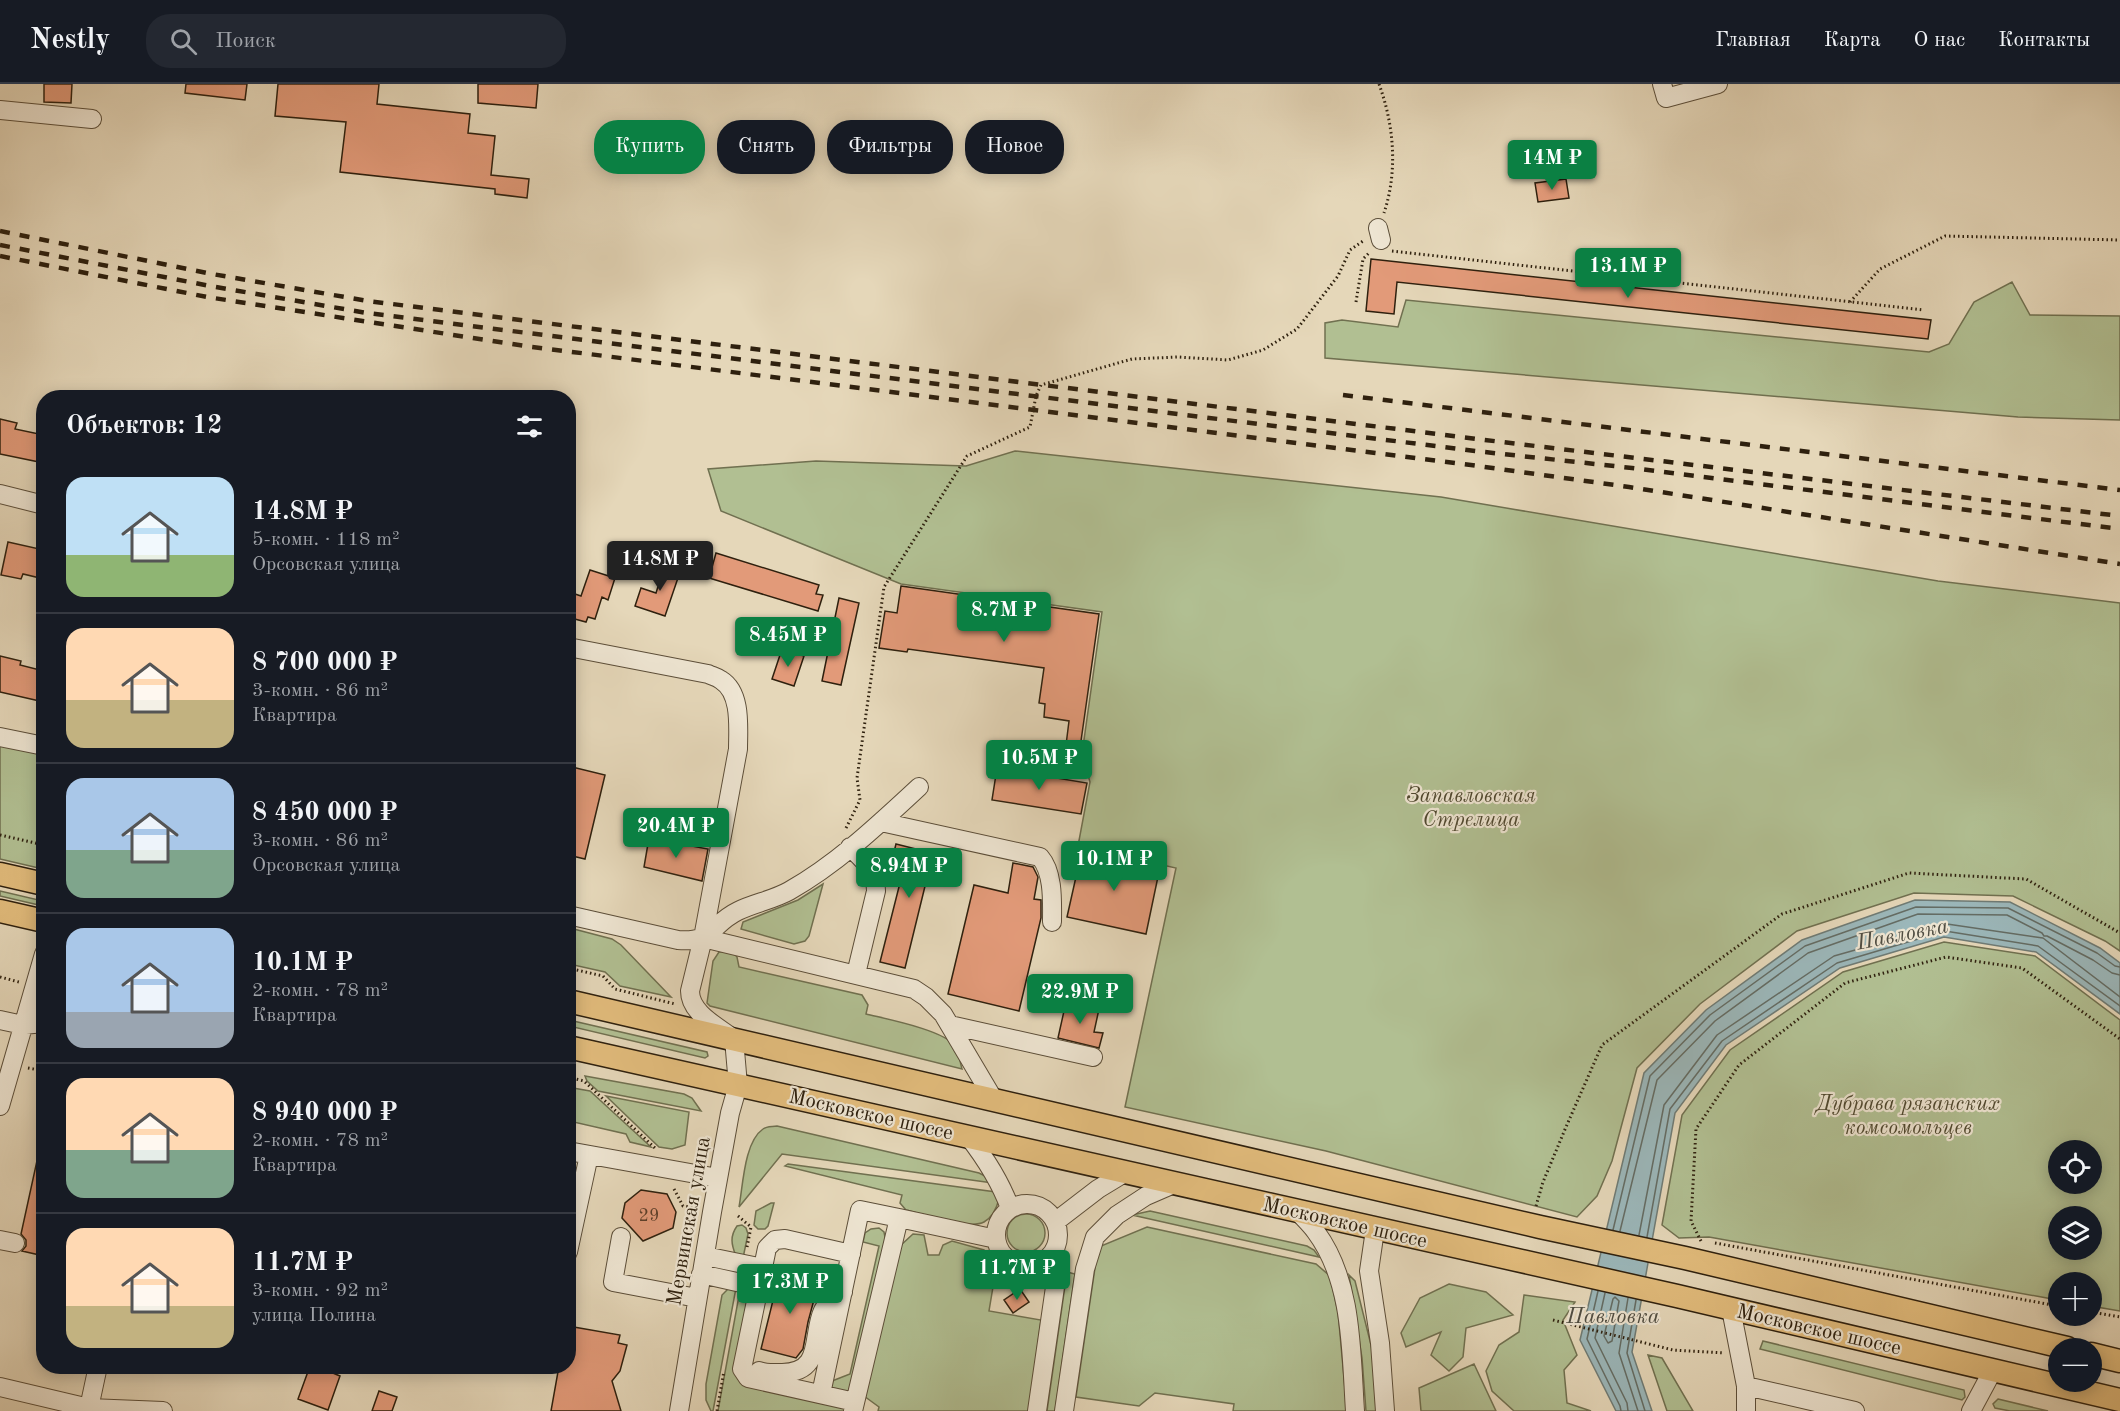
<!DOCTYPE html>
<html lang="ru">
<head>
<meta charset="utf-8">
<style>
  body { margin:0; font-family:"Old Standard TT",serif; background:#242831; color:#f1f3f6; height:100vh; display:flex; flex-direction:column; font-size:22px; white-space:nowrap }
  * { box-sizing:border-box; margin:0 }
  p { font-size:20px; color:#9ea1a6 }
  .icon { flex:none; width:33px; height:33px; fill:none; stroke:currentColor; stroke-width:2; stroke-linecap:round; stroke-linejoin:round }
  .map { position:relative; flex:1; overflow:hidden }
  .details { position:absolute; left:36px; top:306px; width:540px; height:984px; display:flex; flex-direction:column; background:#171b24; border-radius:24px; box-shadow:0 3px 15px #0003 }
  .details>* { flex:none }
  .banner { position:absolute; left:594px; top:36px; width:570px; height:54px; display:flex; gap:12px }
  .fabs { position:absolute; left:2048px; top:1056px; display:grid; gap:12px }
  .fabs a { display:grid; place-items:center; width:54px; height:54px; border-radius:50%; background:#171b24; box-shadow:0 3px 15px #0003; font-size:30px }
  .price { position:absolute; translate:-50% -51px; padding:0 14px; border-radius:6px; background:#0b8043; color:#fff; font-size:20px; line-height:39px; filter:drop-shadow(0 2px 3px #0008) }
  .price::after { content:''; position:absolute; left:50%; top:36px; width:18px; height:14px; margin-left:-9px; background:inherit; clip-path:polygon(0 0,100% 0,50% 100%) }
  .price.active { background:#222; color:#fff }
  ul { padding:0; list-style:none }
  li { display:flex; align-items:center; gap:18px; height:150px; padding:0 30px }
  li+li { border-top:2px solid #363941 }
  li span { display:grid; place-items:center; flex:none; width:168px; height:120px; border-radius:18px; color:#555 }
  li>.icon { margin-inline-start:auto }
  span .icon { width:72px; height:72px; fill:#fffc; stroke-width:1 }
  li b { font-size:26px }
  h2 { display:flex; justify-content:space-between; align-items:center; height:72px; padding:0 30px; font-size:26px }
  .chip { padding:0 21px; border-radius:24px; background:#171b24; box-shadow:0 3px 15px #0003; font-size:21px; line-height:54px }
  .chip.active { background:#0b8043; color:#fff }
  header { display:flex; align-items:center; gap:36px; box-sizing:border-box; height:84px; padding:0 30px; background:#171b24; border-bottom:2px solid #363941 }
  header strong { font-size:28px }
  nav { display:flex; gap:33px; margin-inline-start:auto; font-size:21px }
  .search { width:420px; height:54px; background:#242831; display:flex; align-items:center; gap:15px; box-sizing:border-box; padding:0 21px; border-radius:24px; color:#9ea1a6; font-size:22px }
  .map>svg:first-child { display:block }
</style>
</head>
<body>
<header>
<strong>Nestly</strong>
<div class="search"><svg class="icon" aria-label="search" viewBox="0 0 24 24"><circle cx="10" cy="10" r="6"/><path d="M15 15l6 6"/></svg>Поиск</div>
<nav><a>Главная</a><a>Карта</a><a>О нас</a><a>Контакты</a></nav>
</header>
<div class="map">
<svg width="2120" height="1327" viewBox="0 0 2120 1327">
  <rect width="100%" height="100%" fill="#e5d7b9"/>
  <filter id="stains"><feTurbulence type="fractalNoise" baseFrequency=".00333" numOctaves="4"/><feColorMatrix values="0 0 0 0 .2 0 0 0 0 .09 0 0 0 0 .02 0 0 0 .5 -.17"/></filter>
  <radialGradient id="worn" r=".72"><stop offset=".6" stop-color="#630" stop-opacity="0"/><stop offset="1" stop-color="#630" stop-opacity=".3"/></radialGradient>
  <path fill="#b1bf92" stroke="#707050" stroke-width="1.5" fill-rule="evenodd" d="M2012,198L2030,231L2120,232V336L2018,333L1325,274V239L1342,236L1398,243L1406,216L1929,268L1949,260L1974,218Z
    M1015,367L1441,413L1938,497L2120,519V867L2105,857L2013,812L1914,809L1797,847L1700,920L1637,984L1612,1077L1597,1112L1577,1133L1326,1067L1125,1023L1176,784L1078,762L1090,698L1082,670L1102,528L901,500L721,427L708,385L816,377L966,382Z
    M0,653L43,662V785L0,775Z
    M823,800L809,852L805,857L794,860L741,845L743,838L798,816Z
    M0,807L43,817V822L0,812Z
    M570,844L612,855L621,861L671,913L620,902L605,888L569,880Z
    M1944,858L2035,872L2120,936V1227L2091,1222V1198H2058V1216L1709,1153L1679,1154L1662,1141L1682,1031L1730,966L1843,888ZM2058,1066H2091V1100H2058ZM2058,1132H2091V1166H2058Z
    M727,867L733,868L737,873L739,883L862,911L868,921L866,930C886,935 944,946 955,962C959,969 960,978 962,985L710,922L707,919L713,877L719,868Z
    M569,936L707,968L708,972L705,974L569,942Z
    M585,992L684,1010L692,1014L701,1027L598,1007L587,997Z
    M573,1004L590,1007L651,1063L630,1058L626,1050L569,1037V1008L572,1009Z
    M606,1012L689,1028L685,1061L672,1065L659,1063Z
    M777,1042L979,1089L989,1094L993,1099L782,1070L739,1123C743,1102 744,1058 763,1045C767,1042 772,1043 777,1042Z
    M788,1080L996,1108L999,1115C997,1123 993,1133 984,1138C969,1146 924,1130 906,1126L900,1119L902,1111L785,1082Z
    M771,1119H774L768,1142L765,1145H758L754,1141L756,1127Z
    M1150,1127L1307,1162L1314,1166L1319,1173L1132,1131Z
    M1007 1149a19 19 0 1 1 38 0a19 19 0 1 1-38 0Z
    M742,1141L746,1144L748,1150L743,1174L736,1172C731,1160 730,1152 737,1142Z
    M1147,1143L1316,1180L1330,1192L1338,1228L1347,1327H1233L1234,1320L1155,1309L1139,1322L1076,1313L1096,1177L1101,1162Z
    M879,1144L884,1148L886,1158L849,1309L832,1308L827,1299L850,1290L879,1162L863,1158L865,1149L871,1145Z
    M913,1150L924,1151L928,1171H939L943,1161L952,1157L984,1166L997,1179L989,1227L1041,1236L1029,1327H878L879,1323L864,1312L899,1163Z
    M1067,1188L1075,1190L1055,1327H1047Z
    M1349,1191L1355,1197L1372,1265L1377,1327H1366L1362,1274Z
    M1449,1200L1486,1208L1513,1231L1466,1244L1463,1273L1449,1287L1431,1271L1441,1248L1406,1263L1401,1249L1420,1214Z
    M729,1204H736L713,1327H711L706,1316V1300L722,1211Z
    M740,1206H744L752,1213L736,1288L844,1324L845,1327H718Z
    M1524,1211L1575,1218L1563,1236L1577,1271L1564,1286L1567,1319L1591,1327H1514L1492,1307L1486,1287L1499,1261L1519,1248Z
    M1763,1257L1964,1306L1965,1313L1962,1316L1760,1265Z
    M1648,1271L1662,1274L1693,1327H1667Z
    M1474,1280L1496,1327H1421L1419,1304Z
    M1998,1315L2048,1327H2010L1995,1324L1993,1320Z"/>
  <path fill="#9bb7ba" stroke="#6f7b75" stroke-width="1.5" d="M1915,816L2010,818L2100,864L2120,879V930L2036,868L1944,853L1840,884L1726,961L1675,1029L1632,1268L1652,1327H1616L1580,1256L1644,989L1706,926L1802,856Z"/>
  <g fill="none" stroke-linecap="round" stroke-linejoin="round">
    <path stroke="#646c64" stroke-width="1.5" d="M1613,1146L1650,992L1710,931L1805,862L1916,823L2008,824L2097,869L2115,882L2120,883
      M1620,1147L1657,996L1715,937L1808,869L1918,830L2007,831L2042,849L2044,852H2047L2093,876L2112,889L2120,891
      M1639,1151L1664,1021L1717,951L1834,872L1947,840L2043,854L2120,913
      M1647,1153L1670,1025L1722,957L1837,879L1945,847L2038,862L2120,922
      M1598,1207L1587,1255L1620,1322L1621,1327
      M1605,1209L1595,1254L1627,1319L1628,1327
      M1615,1213L1619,1217L1612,1257L1608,1259L1604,1252L1613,1215Z
      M1628,1214L1619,1269L1638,1327
      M1636,1216L1627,1269L1645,1327"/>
  </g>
  <path fill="#e29a79" stroke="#2e200e" stroke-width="1.5" d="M44,0H72L71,19L44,18Z
    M186,0H247L245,16L185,9Z
    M278,0H379L377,20L470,30L468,49L495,52L491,91L529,95L527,114L495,110V105L340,88L346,38L275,32Z
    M478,0H538L536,24L478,19Z
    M1566,95L1569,114L1538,118L1535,99Z
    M1371,175L1931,236L1928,255L1397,198L1394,230L1366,227Z
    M0,335L17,339L15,345L39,350L38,352L44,353V379L0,370Z
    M8,458L44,466V495L23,490L21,495L1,491Z
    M716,469L819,501L816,510L823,511L818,527L709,494Z
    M665,480L681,485L665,532L635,522L641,504L656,509Z
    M590,486L615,494L608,516L602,513L595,535L588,533L586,538L571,534L573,529L568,527V520L572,509L581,512Z
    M901,502L1099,530L1079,671L1065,669L1069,637L1044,633L1045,620L1039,619L1044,584L908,565L907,568L879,564L885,527L897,529Z
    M839,514L859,519L841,601L822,597Z
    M782,565L804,572L794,602L772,595Z
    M0,572L21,577L20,581L40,586L39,590L44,591V618L0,608Z
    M568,682L605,691L585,775L568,771Z
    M997,684L1087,699L1081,730L992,716Z
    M649,754L708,765L702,797L644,783Z
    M896,760L948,773L942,797L927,794L905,884L880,878L903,787L890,784Z
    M1082,766L1160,783L1146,850L1067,833Z
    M1013,779L1033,783L1038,793L1034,815L1041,816V834L1019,927L948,910L974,801L1008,809Z
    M1066,918L1099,925L1094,948L1103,949L1099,964L1058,954Z
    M38,1072L44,1073V1172L22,1167L26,1162V1156L21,1150Z
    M641,1106L667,1110L676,1128L673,1144L643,1157L622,1134L625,1119Z
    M780,1188L819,1197L808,1238L803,1265L796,1274L761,1265Z
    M1020,1205L1029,1218L1013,1229L1004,1216Z
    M568,1242L620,1251L618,1259L627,1261L620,1287L612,1297L621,1327H551L559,1282H568Z
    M310,1282H316L340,1292L328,1326L298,1315Z
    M379,1307L397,1313L392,1327H372Z"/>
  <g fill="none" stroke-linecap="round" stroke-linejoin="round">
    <g stroke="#5c4e39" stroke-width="20">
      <path id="minor" d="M1662,0L1666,14L1718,0
        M0,26L92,35
        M1378,144L1381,156
        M0,410L44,421
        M568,563L708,590C712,592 717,593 721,596C742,609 738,644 738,665L703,854L690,907C690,929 717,942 734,955L738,1001L730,1029L712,1128L679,1327
        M0,653L44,662
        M881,738L1040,773C1054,789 1052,819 1052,838
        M850,763C864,777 876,786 876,807L856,890
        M568,831L678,856C713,859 711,840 738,827C754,819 773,816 789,807C837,780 879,740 919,703
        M703,854L914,905L926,913L943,930L994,1016
        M0,936L23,941L44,939
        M950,941L1093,973
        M0,1022L44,870
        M968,1052C986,1075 1000,1097 1010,1124
        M568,1067L718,1094
        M996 1151a31 31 0 1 1 62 0a31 31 0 1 1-62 0Z
        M1298,1128C1304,1134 1311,1141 1316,1148C1353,1198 1351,1268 1355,1327
        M1055,1138L1098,1105L1126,1088
        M1375,1146L1369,1187L1380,1259L1385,1327
        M621,1153L613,1198L697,1214
        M0,1156L15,1159
        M568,1168L589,1071
        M851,1170L785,1155L775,1156L767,1164L742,1285L748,1294L855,1318
        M705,1172L763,1184
        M701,1190L759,1203
        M1731,1225L1746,1302V1327
        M759,1287C766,1290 775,1289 782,1289C837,1288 798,1226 843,1208
        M1746,1302L1855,1327
        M0,1303L89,1324L163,1327
        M821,1310L860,1126L899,1134
        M89,1324L98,1282
        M853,1327L899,1134L996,1155
        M1037,1327L1055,1203L1053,1188L1047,1175
        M1064,1327L1085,1185L1095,1153L1117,1131L1146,1112L1176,1099
        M1971,1327L1993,1286"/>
    </g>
    <g stroke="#2e200e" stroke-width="25">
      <path id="major" d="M0,790L44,800
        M0,827L44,837
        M568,917L1540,1143L1685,1174L2067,1264
        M568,963L1677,1212L2120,1316
        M2091,1270L2120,1277"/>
    </g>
    <path stroke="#2e200e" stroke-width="3" stroke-dasharray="1.5 3" stroke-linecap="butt" d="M1379,0C1394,41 1398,87 1384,129
      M1392,167L1924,226
      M1356,218L1363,175L1369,169
      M1850,218L1880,185L1945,152L2120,156
      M846,744L860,716L857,694L884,503L967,372L1030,343L1036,312L1041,301L1132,275L1178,273L1228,276L1263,266L1297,245L1338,192L1350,166L1363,157
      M0,751L44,761
      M568,884L603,892L615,905L675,920
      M0,893L19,898
      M28,984L44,987
      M568,993L584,997L656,1065
      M674,1105L683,1122L695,1124
      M1536,1122L1543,1098L1566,1043L1602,961L1782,830L1909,789L2026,795L2120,849
      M738,1132L751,1143L747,1163
      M1701,1157L1691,1137L1696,1045L1739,981L1845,899L1946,873L2022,884L2120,955
      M1715,1159L2058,1222
      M2091,1228L2120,1233
      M1553,1236L1673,1266L1724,1269
      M717,1327L724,1287"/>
    <use href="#minor" stroke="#eee5d2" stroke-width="18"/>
    <use href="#major" stroke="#e2bc7c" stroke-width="22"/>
    <path stroke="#2e200e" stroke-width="4.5" stroke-dasharray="10 10" stroke-linecap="butt" d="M0,147L212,190L368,217L1477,355L2120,432
      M0,161L210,202L367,229L1475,367L1632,384L2120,445
      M0,172L207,213L525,262L1471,381L1629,403L2120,480
      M1343,311L2120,406"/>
  </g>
  <g text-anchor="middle" stroke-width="4.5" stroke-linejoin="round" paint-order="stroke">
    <g font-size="18" fill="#5b3e29">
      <text x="649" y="1137">29</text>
    </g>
    <g font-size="21" font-style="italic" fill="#4f482f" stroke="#eee5d2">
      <text x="1471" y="718">Запавловская<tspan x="1471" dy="24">Стрелица</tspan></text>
      <text x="1908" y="1026">Дубрава рязанских<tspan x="1908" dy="24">комсомольцев</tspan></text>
    </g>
    <g font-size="21" fill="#2e200e" stroke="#eee5d2">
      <text transform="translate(871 1030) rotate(13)" y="7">Московское шоссе</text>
      <text transform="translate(688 1137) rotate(-80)" y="7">Мервинская улица</text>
      <text transform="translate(1345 1138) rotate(13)" y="7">Московское шоссе</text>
      <text transform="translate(1819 1245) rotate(13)" y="7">Московское шоссе</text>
    </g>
    <g font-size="22" font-style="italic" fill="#4f4d42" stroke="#eee5d2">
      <text transform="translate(1902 849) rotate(-11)" y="8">Павловка</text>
      <text x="1613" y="1239">Павловка</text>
    </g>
  </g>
  <rect width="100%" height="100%" filter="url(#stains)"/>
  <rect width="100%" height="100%" fill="url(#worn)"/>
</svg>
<div class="fabs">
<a><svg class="icon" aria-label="locate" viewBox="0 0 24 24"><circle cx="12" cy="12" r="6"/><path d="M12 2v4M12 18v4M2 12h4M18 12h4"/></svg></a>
<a><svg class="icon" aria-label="layers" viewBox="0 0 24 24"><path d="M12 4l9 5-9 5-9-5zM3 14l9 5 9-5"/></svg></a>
<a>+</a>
<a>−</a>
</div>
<b class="price" style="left:1552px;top:107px">14M ₽</b>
<b class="price" style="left:1628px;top:215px">13.1M ₽</b>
<b class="price active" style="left:660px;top:508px">14.8M ₽</b>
<b class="price" style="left:1004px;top:559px">8.7M ₽</b>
<b class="price" style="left:788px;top:584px">8.45M ₽</b>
<b class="price" style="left:1039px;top:707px">10.5M ₽</b>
<b class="price" style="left:676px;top:775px">20.4M ₽</b>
<b class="price" style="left:1114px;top:808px">10.1M ₽</b>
<b class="price" style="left:909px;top:815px">8.94M ₽</b>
<b class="price" style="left:1080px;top:941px">22.9M ₽</b>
<b class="price" style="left:1017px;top:1217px">11.7M ₽</b>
<b class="price" style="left:790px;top:1231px">17.3M ₽</b>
<div class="banner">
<a class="chip active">Купить</a>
<a class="chip">Снять</a>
<a class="chip">Фильтры</a>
<a class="chip">Новое</a>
</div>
<section class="details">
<h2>Объектов: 12<svg class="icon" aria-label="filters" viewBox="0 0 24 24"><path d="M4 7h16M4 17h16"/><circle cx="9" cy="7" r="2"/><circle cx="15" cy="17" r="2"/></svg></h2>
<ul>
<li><span style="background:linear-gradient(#bfe0f5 65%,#8fb573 0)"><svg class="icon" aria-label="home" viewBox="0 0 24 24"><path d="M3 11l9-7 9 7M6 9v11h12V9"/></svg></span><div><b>14.8M ₽</b><p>5-комн. · 118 m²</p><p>Орсовская улица</p></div></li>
<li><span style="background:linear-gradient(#ffd9b3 60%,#c2b280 0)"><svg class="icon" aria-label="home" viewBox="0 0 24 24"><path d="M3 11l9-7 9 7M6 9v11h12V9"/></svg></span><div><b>8 700 000 ₽</b><p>3-комн. · 86 m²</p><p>Квартира</p></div></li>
<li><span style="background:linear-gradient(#a9c7e8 60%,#7fa58c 0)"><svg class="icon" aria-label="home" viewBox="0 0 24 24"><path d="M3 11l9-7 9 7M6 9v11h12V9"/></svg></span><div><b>8 450 000 ₽</b><p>3-комн. · 86 m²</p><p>Орсовская улица</p></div></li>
<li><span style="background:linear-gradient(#a9c7e8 70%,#9aa5b1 0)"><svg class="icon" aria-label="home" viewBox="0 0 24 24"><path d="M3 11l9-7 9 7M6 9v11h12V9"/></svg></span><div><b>10.1M ₽</b><p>2-комн. · 78 m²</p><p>Квартира</p></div></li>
<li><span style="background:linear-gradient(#ffd9b3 60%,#7fa58c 0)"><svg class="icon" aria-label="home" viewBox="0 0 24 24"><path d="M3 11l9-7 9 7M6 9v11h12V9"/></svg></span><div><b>8 940 000 ₽</b><p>2-комн. · 78 m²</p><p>Квартира</p></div></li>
<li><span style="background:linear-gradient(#ffd9b3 65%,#c2b280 0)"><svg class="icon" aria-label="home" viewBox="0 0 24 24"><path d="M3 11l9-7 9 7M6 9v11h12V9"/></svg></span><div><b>11.7M ₽</b><p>3-комн. · 92 m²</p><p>улица Полина</p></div></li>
</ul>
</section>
</div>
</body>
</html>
